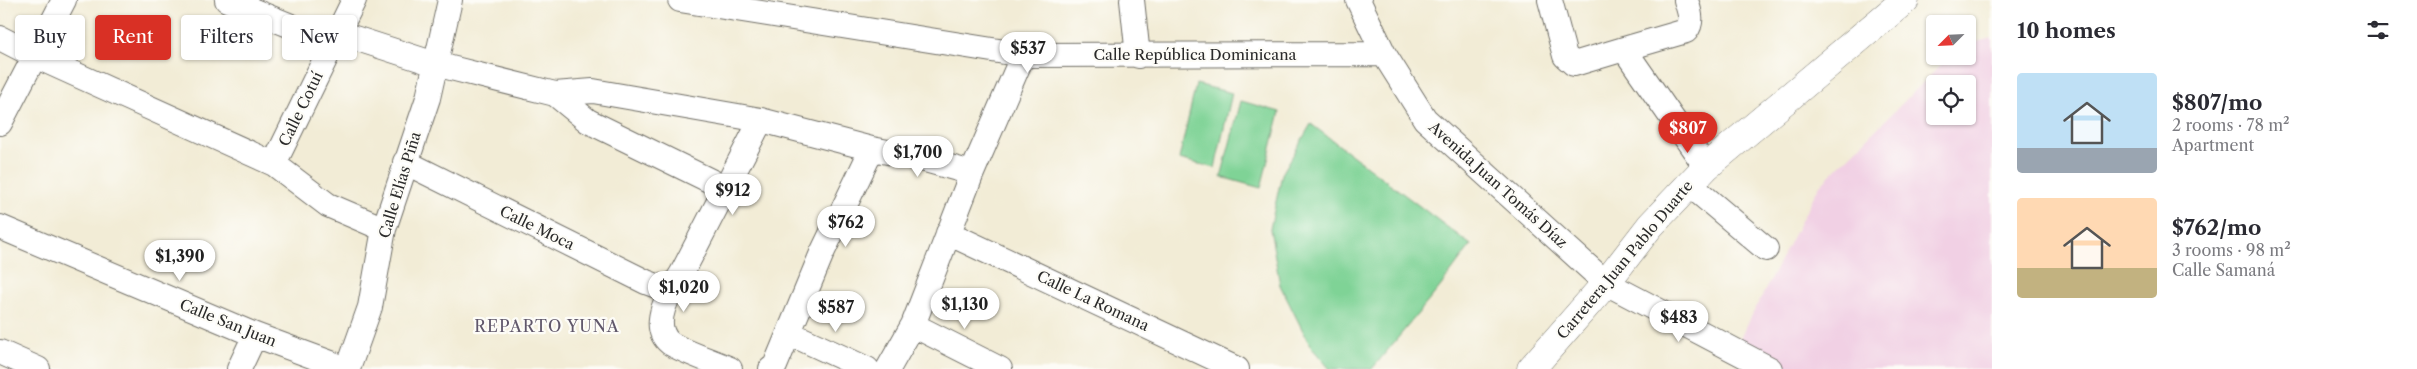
<!DOCTYPE html>
<html lang="en">
<head>
<meta charset="utf-8">
<style>
  body { margin:0; font-family:"Libre Caslon Text",serif; background:#f7f7f7; color:#2b2b33; height:100vh; display:flex; flex-direction:column; font-size:19px; white-space:nowrap }
  * { box-sizing:border-box; margin:0 }
  p { font-size:16px; color:#7c7c81 }
  .icon { flex:none; width:28px; height:28px; fill:none; stroke:currentColor; stroke-width:2; stroke-linecap:round; stroke-linejoin:round }
  .map { position:relative; flex:1; overflow:hidden }
  .panel { display:flex; flex-direction:column; background:#fff; width:425px }
  .panel>* { flex:none }
  .banner { position:absolute; left:15px; top:15px; width:475px; height:45px; display:flex; gap:10px }
  .needle { width:32px; rotate:246deg }
  .buttons { position:absolute; left:1926px; top:15px; display:grid; gap:10px }
  .buttons a { display:grid; place-items:center; width:50px; height:50px; border-radius:5px; background:#fff; box-shadow:0 1px 4px #0004; font-size:25px }
  .price { position:absolute; translate:-50% -42px; padding:0 11px; border-radius:18px; background:#fff; color:#222; font-size:16px; line-height:32px; filter:drop-shadow(0 1px 2px #0008) }
  .price::after { content:''; position:absolute; left:50%; top:30px; width:15px; height:11px; margin-left:-8px; background:inherit; clip-path:polygon(0 0,100% 0,50% 100%) }
  .price.selected { background:#d93025; color:#fff }
  ul { padding:0; list-style:none }
  li { display:flex; align-items:center; gap:15px; height:125px; padding:0 25px }
  li span { display:grid; place-items:center; flex:none; width:140px; height:100px; border-radius:5px; color:#555 }
  li>.icon { margin-inline-start:auto }
  span .icon { width:60px; height:60px; fill:#fffc; stroke-width:1 }
  li b { font-size:21px }
  h2 { display:flex; justify-content:space-between; align-items:center; height:60px; padding:0 25px; font-size:21px }
  .chip { padding:0 18px; border-radius:5px; background:#fff; box-shadow:0 1px 4px #0004; font-size:18px; line-height:45px }
  .chip.selected { background:#d93025; color:#fff }
  main { display:flex; flex:1; min-height:0 }
  .map>svg:first-child { display:block }
</style>
</head>
<body>
<main>
<div class="map">
<svg width="1992" height="369" viewBox="0 0 1992 369">
  <rect width="100%" height="100%" fill="#fdfcf7"/>
  <filter id="ink" filterUnits="userSpaceOnUse"><feTurbulence type="fractalNoise" baseFrequency=".02" numOctaves="2"/><feDisplacementMap in="SourceGraphic" scale="10" xChannelSelector="R" yChannelSelector="G"/><feConvolveMatrix kernelMatrix="1 2 1 2 8 2 1 2 1" color-interpolation-filters="sRGB"/></filter>
  <filter id="wash" filterUnits="userSpaceOnUse"><feTurbulence type="fractalNoise" baseFrequency=".0096" numOctaves="4" result="noise"/><feDisplacementMap in="SourceGraphic" scale="20" xChannelSelector="R" yChannelSelector="G"/><feGaussianBlur stdDeviation="1.12" result="paint"/><feColorMatrix in="noise" values="0 0 0 0 0 0 0 0 0 0 0 0 0 0 0 0 0 1.4 0 .05"/><feComposite in="paint" operator="in"/></filter>
  <g filter="url(#wash)">
    <rect width="100%" height="100%" fill="#f2ecd6"/>
    <path fill="#f1d0e4" fill-rule="evenodd" d="M1992,38V369H1782L1736,346L1819,186L1950,56H1968V44ZM1935,84H1968V116H1935Z"/>
    <path fill="#7fd396" stroke="#557f60" d="M1196,84L1232,93L1215,168L1179,159Z
      M1241,101L1280,112L1261,188L1221,177Z
      M1311,124L1471,245L1440,287L1372,369H1330L1311,347L1280,285L1270,229L1282,174Z"/>
  </g>
  <g filter="url(#ink)">
    <g fill="none" stroke-linecap="round" stroke-linejoin="round">
      <g stroke="#716f67" stroke-width="26">
        <path id="minor" d="M227,0L333,43
          M680,0L1023,55L1384,54
          M1132,0L1138,56
          M1358,0L1384,54L1425,119L1606,283L1770,369
          M1550,0L1565,56L1574,64L1624,49L1706,167
          M339,33L435,64L555,94L593,91L761,120L872,149L914,157L972,173
          M0,38L35,56L274,164L328,205L384,229
          M1624,49L1686,31C1694,21 1689,11 1686,0
          M555,94L588,121L725,188
          M0,123L64,0
          M405,162L646,282L670,291
          M274,164L354,0
          M1689,184L1766,249
          M0,227L255,335L347,369
          M948,233L1237,369
          M913,325L1000,369
          M789,333L867,369
          M0,352L38,369
          M239,369L255,335
          M348,369L370,307L384,229L428,98L450,0
          M730,369C717,363 679,350 670,343C648,325 671,290 682,273L761,120
          M771,369L775,366L822,253L872,149
          M888,369L913,325L972,173L1023,55"/>
      </g>
      <g stroke="#716f67" stroke-width="29">
        <path id="major" d="M1531,369L1606,283L1650,226L1706,167L1905,0"/>
      </g>
      <use href="#minor" stroke="#fff" stroke-width="24"/>
      <use href="#major" stroke="#fff" stroke-width="28"/>
    </g>
  </g>
  <g text-anchor="middle" stroke-width="4.5" stroke-linejoin="round" paint-order="stroke">
    <g font-size="15" fill="#2b2b2b" stroke="#fdfcf7">
      <text x="1195" y="60">Calle República Dominicana</text>
      <text transform="translate(301 109) rotate(-64)" y="5">Calle Cotuí</text>
      <text transform="translate(400 185) rotate(-73)" y="5">Calle Elías Piña</text>
      <text transform="translate(1498 185) rotate(42)" y="5">Avenida Juan Tomás Díaz</text>
      <text transform="translate(537 228) rotate(26)" y="5">Calle Moca</text>
      <text transform="translate(1625 260) rotate(-50)" y="5">Carretera Juan Pablo Duarte</text>
      <text transform="translate(1093 301) rotate(25)" y="5">Calle La Romana</text>
      <text transform="translate(228 323) rotate(22)" y="5">Calle San Juan</text>
    </g>
    <g font-size="16" letter-spacing="1" fill="#61586b" stroke="#fdfcf7">
      <text x="547" y="332">REPARTO YUNA</text>
    </g>
  </g>
</svg>
<div class="buttons">
<a><svg class="needle" viewBox="-14 -14 28 28"><path d="M0-13l5 13h-10z" fill="#e53935"/><path d="M0 13l5-13h-10z" fill="#7c7c81"/></svg></a>
<a><svg class="icon" aria-label="locate" viewBox="0 0 24 24"><circle cx="12" cy="12" r="6"/><path d="M12 2v4M12 18v4M2 12h4M18 12h4"/></svg></a>
</div>
<b class="price" style="left:1028px;top:74px">$537</b>
<b class="price selected" style="left:1688px;top:154px">$807</b>
<b class="price" style="left:918px;top:178px">$1,700</b>
<b class="price" style="left:733px;top:216px">$912</b>
<b class="price" style="left:846px;top:248px">$762</b>
<b class="price" style="left:180px;top:282px">$1,390</b>
<b class="price" style="left:684px;top:313px">$1,020</b>
<b class="price" style="left:965px;top:330px">$1,130</b>
<b class="price" style="left:836px;top:333px">$587</b>
<b class="price" style="left:1679px;top:343px">$483</b>
<div class="banner">
<a class="chip">Buy</a>
<a class="chip selected">Rent</a>
<a class="chip">Filters</a>
<a class="chip">New</a>
</div>
</div>
<section class="panel">
<h2>10 homes<svg class="icon" aria-label="filters" viewBox="0 0 24 24"><path d="M4 7h16M4 17h16"/><circle cx="9" cy="7" r="2"/><circle cx="15" cy="17" r="2"/></svg></h2>
<ul>
<li><span style="background:linear-gradient(#bfe0f5 75%,#9aa5b1 0)"><svg class="icon" aria-label="home" viewBox="0 0 24 24"><path d="M3 11l9-7 9 7M6 9v11h12V9"/></svg></span><div><b>$807/mo</b><p>2 rooms · 78 m²</p><p>Apartment</p></div></li>
<li><span style="background:linear-gradient(#ffd9b3 70%,#c2b280 0)"><svg class="icon" aria-label="home" viewBox="0 0 24 24"><path d="M3 11l9-7 9 7M6 9v11h12V9"/></svg></span><div><b>$762/mo</b><p>3 rooms · 98 m²</p><p>Calle Samaná</p></div></li>
</ul>
</section>
</main>
</body>
</html>
